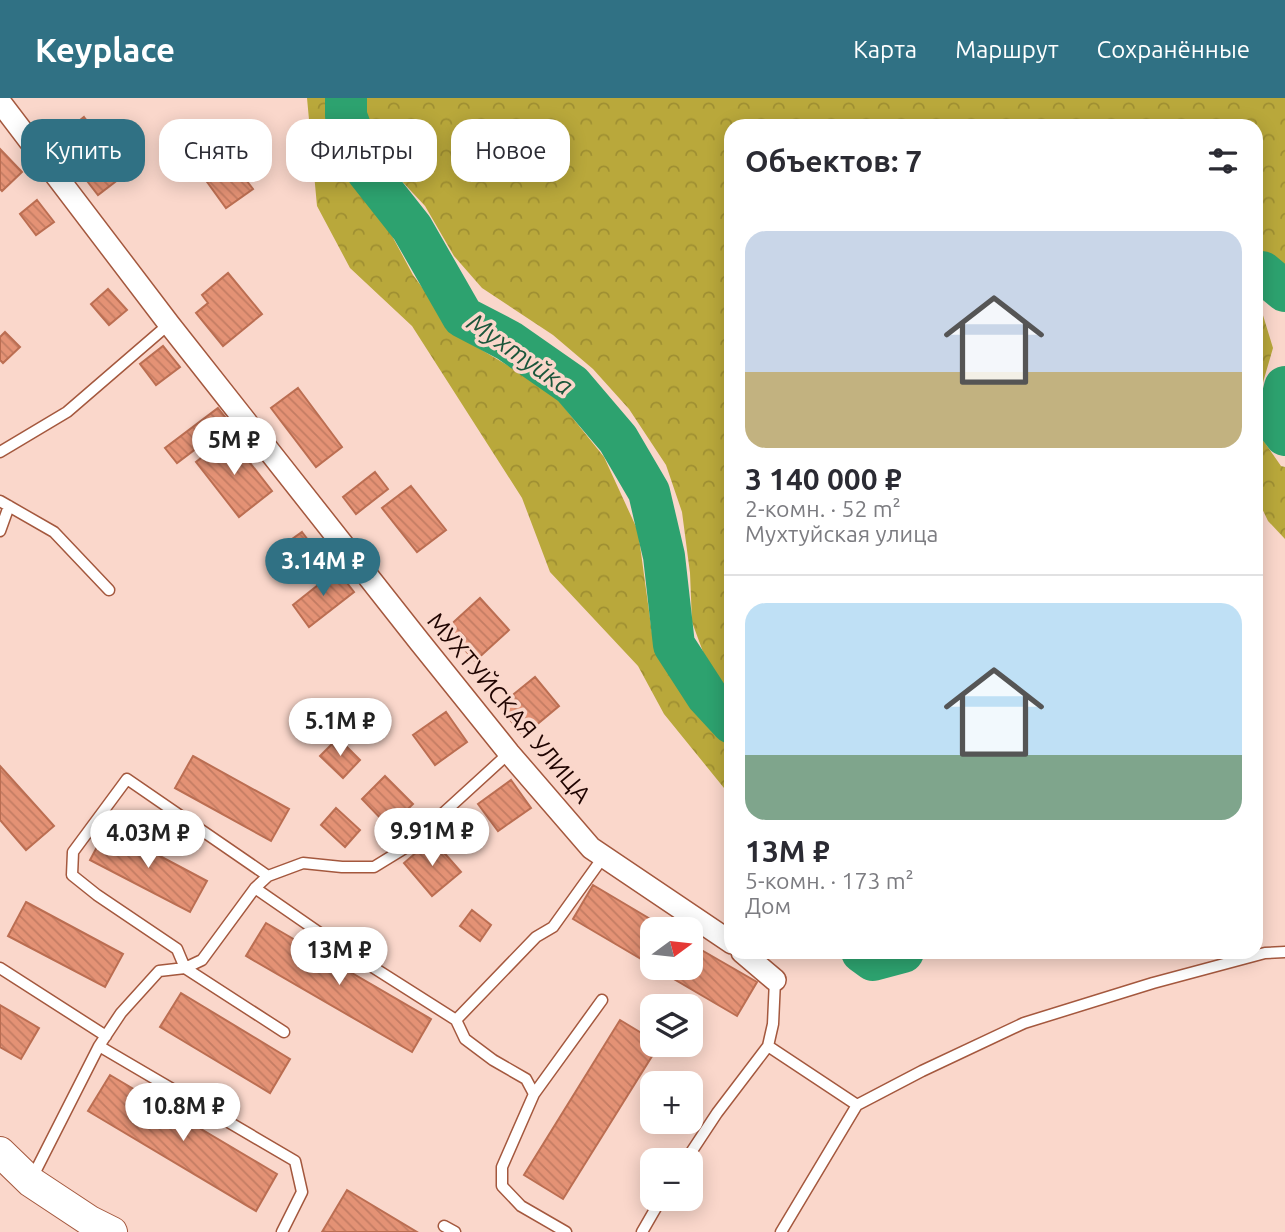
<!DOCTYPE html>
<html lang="ru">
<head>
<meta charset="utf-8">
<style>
  body { margin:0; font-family:Ubuntu,sans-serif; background:#f2f2f3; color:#2b2b33; height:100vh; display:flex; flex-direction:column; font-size:26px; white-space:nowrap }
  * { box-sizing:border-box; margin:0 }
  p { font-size:23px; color:#7c7c81 }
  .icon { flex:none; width:38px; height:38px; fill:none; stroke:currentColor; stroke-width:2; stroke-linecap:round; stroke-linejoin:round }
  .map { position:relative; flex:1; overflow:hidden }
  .panel { position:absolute; left:724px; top:21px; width:539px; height:840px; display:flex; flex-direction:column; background:#fff; border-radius:21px; box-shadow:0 4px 18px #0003 }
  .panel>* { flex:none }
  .banner { position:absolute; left:21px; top:21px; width:598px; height:63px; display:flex; gap:14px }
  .needle { width:46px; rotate:75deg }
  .tools { position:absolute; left:640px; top:819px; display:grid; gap:14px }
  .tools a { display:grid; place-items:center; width:63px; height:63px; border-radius:14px; background:#fff; box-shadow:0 4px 18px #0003; font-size:35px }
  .price { position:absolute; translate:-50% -60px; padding:0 16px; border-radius:24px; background:#fff; color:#222; font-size:23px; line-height:46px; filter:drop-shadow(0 2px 4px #0008) }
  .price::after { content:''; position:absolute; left:50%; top:42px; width:21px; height:16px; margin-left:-10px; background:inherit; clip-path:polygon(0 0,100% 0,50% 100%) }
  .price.current { background:#307184; color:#fff }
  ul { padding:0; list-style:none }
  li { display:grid; align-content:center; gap:14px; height:371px; padding:0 21px }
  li+li { border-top:2px solid #e1e1e2 }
  li span { display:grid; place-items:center; height:217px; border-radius:21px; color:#555 }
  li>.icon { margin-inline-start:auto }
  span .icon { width:126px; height:126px; fill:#fffc; stroke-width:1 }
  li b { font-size:30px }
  h2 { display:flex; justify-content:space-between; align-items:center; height:84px; padding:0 21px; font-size:30px }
  .tag { padding:0 24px; border-radius:21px; background:#fff; box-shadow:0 4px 18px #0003; font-size:24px; line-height:63px }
  .tag.current { background:#307184; color:#fff }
  header { display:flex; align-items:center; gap:42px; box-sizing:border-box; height:98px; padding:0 35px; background:#307184; color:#fff }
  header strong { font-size:33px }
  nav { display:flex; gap:38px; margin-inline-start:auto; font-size:24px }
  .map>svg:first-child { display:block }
</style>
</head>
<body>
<header>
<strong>Keyplace</strong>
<nav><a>Карта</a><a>Маршрут</a><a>Сохранённые</a></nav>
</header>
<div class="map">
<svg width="1285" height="1134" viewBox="0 0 1285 1134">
  <defs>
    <pattern id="forest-crowns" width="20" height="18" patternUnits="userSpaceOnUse" patternTransform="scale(1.75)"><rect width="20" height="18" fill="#b9a83b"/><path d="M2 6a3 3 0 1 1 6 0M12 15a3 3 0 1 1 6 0" fill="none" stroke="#9f8f32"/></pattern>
    <pattern id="building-back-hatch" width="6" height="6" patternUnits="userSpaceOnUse" patternTransform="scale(1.75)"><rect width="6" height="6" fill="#e49275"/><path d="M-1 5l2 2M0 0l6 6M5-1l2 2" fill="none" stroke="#c37c63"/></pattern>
  </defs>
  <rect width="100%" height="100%" fill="#fad7cb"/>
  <path fill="url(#forest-crowns)" d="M307,0H331L332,16L348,66L383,121L413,177L458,238L551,293L604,359L638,433L652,535L701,612L731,650V715L724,690L664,616L638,568L550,474L522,400L412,228L350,170L317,108Z
    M364,0H1285V175L1257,164L1256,28H732L731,600L713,581L692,524L690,475L682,414L666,367L629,311L593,271L553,237L482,190L454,158L425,108L371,50Z
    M1257,214H1262L1273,250L1257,305Z
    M1256,332L1281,368L1285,369V441L1268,423L1257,400Z"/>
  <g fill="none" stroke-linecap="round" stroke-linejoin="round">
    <path stroke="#2da26f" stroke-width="42" d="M346,0V18L367,73L412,130L463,219L509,243L572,287L618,341L649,394L664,458L674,547L707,598L732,625
      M1256,175L1262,174L1285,193
      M1285,289L1276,325L1285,337
      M862,854L873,862L903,854"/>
  </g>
  <path fill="url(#building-back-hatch)" stroke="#bb6e52" stroke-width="2" d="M84,19L106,47L77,70L55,42Z
    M106,47L128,74L98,97L77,70Z
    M0,51L22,74L2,93L0,91Z
    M222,51L253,91L226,110L197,70Z
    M37,102L54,124L36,137L20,116Z
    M228,175L262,216L223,248L196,215L208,205L202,197Z
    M108,191L127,212L109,227L91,206Z
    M5,234L20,249L3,265L0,262V239Z
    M163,248L180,269L156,287L140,266Z
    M298,290L342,349L316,369L271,310Z
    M218,310L230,325L177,365L165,350Z
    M229,338L272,393L239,419L196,364Z
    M375,374L388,391L356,416L343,399Z
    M411,388L446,432L417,454L382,410Z
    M302,434L324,463L303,479L281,449Z
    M337,472L354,494L309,529L293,507Z
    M480,500L509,532L475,563L446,531Z
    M535,579L559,608L523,638L499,608Z
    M446,614L467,644L435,667L413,637Z
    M338,640L360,662L343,680L320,658Z
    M193,658L289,711L271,743L175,690Z
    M0,668L54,728L26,752L0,722Z
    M385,678L413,706L389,729L362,701Z
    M511,682L531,710L498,733L478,706Z
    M336,710L360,732L345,749L321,727Z
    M107,730L207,783L190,814L90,762Z
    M432,741L461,774L432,798L404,765Z
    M593,787L667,831H653V868L573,821Z
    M26,804L123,856L105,889L8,838Z
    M472,812L491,827L480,843L460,828Z
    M266,825L431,921L412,954L246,858Z
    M691,846L757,884L737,918L655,870H691Z
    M181,895L290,961L270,995L160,929Z
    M0,907L39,930L21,961L0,949Z
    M620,922L653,942V947H659L563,1101L524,1077Z
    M110,977L277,1076L256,1113L88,1013Z
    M347,1092L417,1134H322Z"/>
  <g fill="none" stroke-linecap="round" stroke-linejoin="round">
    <g stroke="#a4583e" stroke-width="13">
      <path id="lane" d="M0,354L67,314L169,226
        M0,403L54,434L109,492
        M0,433L9,408
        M268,778L127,681L73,754L72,777L97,797L177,851L185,870L284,934
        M255,790L330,842L456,922L536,839L553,829L604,758
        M0,870L106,938
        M456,922L465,941L493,962L526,981L534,996L602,902
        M99,948L295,1063L302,1094L282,1134
        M768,948L857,1007L781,1134
        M534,996L502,1069V1088L521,1108L566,1134
        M857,1007L922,973L1024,925L1153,885L1265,855L1285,854
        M686,1062L717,1015L768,948L773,926L775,882
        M32,1080L99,948L121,915L159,873L185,870L202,862L255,790L268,778L303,765L342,769H374L405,750L509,655
        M444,1128L455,1134
        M642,1134L661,1101"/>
    </g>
    <g stroke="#a4583e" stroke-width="24">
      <path id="street" d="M0,4L169,226L419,543L509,655L591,750L732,845
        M742,854L775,882"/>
    </g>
    <g stroke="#a4583e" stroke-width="32">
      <path id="secondary" d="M0,1054L31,1084L90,1123L112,1134"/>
    </g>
    <use href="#lane" stroke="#fff" stroke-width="10"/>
    <use href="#street" stroke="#fff" stroke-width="21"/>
    <use href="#secondary" stroke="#fff" stroke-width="30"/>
  </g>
  <g text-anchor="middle" stroke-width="7" stroke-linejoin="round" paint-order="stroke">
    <g font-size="24" fill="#1f0400" stroke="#fad7cb">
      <text transform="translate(509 610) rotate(50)" y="8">МУХТУЙСКАЯ УЛИЦА</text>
    </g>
    <g font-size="26" font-style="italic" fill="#1b563b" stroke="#fad7cb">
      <text transform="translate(520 256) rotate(35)" y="9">Мухтуйка</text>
    </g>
  </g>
</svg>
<div class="tools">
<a><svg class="needle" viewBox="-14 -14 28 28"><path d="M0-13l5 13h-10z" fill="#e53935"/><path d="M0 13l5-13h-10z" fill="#7c7c81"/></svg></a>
<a><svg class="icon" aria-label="layers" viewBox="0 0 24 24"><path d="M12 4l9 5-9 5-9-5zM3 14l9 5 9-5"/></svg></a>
<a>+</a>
<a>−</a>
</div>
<b class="price" style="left:234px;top:379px">5M ₽</b>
<b class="price current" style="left:323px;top:500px">3.14M ₽</b>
<b class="price" style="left:340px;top:660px">5.1M ₽</b>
<b class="price" style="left:432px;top:770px">9.91M ₽</b>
<b class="price" style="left:148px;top:772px">4.03M ₽</b>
<b class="price" style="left:339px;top:889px">13M ₽</b>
<b class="price" style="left:183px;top:1045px">10.8M ₽</b>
<div class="banner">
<a class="tag current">Купить</a>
<a class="tag">Снять</a>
<a class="tag">Фильтры</a>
<a class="tag">Новое</a>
</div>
<section class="panel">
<h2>Объектов: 7<svg class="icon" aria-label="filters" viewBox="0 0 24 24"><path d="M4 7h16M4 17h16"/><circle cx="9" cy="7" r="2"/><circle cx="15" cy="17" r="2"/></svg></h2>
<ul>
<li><span style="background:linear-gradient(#c9d6e8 65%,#c2b280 0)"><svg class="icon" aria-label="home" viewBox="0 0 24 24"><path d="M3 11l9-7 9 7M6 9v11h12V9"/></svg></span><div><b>3 140 000 ₽</b><p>2-комн. · 52 m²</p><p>Мухтуйская улица</p></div></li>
<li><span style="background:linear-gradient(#bfe0f5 70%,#7fa58c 0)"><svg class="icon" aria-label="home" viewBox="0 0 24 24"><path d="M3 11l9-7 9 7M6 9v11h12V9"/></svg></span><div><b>13M ₽</b><p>5-комн. · 173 m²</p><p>Дом</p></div></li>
</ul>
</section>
</div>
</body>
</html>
